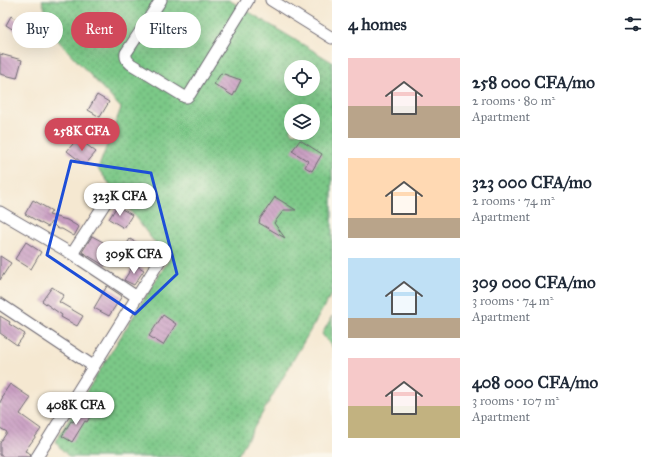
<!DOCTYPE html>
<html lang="en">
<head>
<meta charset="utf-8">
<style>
  body { margin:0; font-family:"IM FELL Great Primer",serif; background:#f6f6f7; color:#1f2937; height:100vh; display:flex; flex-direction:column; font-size:15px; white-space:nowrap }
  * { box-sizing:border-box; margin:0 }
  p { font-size:13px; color:#747a83 }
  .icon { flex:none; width:22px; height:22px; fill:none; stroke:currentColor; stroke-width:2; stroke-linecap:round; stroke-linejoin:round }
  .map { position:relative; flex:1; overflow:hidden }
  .panel { display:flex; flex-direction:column; background:#fff; width:328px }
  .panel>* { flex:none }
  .guide { position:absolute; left:12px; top:12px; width:260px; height:36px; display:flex; gap:8px }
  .fabs { position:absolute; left:284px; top:60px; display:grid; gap:8px }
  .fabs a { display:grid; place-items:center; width:36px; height:36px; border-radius:50%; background:#fff; box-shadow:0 4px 16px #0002; font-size:20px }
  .price { position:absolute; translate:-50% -34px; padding:0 9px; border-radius:14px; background:#fff; color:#222; font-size:13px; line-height:26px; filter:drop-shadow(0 1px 2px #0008) }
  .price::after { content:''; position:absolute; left:50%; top:24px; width:12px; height:9px; margin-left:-6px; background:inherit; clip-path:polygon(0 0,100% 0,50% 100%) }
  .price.on { background:#d1495b; color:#fff }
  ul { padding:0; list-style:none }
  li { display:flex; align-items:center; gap:12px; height:100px; padding:0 16px }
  li span { display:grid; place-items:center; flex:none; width:112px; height:80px; border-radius:0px; color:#555 }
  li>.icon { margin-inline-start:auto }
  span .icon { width:48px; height:48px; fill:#fffc; stroke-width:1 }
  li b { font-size:17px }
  h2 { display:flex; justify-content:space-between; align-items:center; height:48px; padding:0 16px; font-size:17px }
  .chip { padding:0 14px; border-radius:18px; background:#fff; box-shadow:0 4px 16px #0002; font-size:14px; line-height:36px }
  .chip.on { background:#d1495b; color:#fff }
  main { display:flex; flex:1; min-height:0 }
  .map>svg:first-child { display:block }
</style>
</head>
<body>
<main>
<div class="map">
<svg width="332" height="457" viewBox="0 0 332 457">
  <defs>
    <pattern id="wetland-marsh" width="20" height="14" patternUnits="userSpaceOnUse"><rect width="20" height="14" fill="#7bc887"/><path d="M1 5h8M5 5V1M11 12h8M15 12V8" fill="none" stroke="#64a270"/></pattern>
    <pattern id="garden-dots" width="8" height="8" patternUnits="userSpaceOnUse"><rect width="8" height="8" fill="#7bc887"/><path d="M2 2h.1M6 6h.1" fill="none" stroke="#64a270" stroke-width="1.8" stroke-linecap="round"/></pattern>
    <pattern id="building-back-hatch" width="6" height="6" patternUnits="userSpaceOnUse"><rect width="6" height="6" fill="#c99ec2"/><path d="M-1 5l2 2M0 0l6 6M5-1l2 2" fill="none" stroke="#a3809f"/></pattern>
  </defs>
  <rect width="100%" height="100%" fill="#fbf7ec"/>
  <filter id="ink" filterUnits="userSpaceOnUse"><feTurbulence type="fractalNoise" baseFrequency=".025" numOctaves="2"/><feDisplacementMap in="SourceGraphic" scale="8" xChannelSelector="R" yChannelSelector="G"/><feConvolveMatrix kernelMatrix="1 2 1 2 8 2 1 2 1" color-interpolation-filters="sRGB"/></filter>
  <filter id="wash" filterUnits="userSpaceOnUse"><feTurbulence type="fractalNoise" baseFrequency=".012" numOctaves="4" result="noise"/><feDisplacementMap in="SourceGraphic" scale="16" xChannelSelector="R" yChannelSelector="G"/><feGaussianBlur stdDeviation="0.9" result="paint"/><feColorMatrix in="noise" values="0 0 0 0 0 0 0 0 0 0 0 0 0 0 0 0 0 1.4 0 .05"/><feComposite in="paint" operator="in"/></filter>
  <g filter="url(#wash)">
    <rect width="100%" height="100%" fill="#f5e8d1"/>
    <path fill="url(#wetland-marsh)" stroke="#4e7561" d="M332,316V347L322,334Z"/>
    <path fill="url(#garden-dots)" stroke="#4e7561" fill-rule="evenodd" d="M42,0H229L332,62V293L237,457H69L55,442L173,253L155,243L98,169L121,108L53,35ZM291,67H313V89H291ZM291,111H313V133H291Z"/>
    <g id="blocks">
      <path fill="url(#building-back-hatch)" d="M11,16L34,31L28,39L6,25Z
        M0,54L22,60L17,78L0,74Z
        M221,73L241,80L233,96L214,84Z
        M97,95L109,102L100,117L88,110Z
        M78,138L96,152L85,165L67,151Z
        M300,140L322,154L312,171L305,167L308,161L292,151Z
        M275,197L296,210H284L274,223L285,238L259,223L260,219Z
        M33,200L52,211L49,215L67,220L79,227L74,236L62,229H59L57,228L51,222L48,227L25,214Z
        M117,206L132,215L124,228L109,219Z
        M92,236L103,242L102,245L114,252L105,266L82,252Z
        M130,239L148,250L139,265L121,253Z
        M26,242L41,252L31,269L15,259Z
        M0,256L11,263L0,280Z
        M134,264L144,270L134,285L124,280Z
        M107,286L122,296L109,316L94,308Z
        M52,287L64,295L59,302L83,316L77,326L61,317L62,315L42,301Z
        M163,315L176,324L163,345L149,336Z
        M0,316L10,322L9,324L25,334L17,345L0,333Z
        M10,384L31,398L20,414L41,429L25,451L31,454L30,457H4L0,455V443L7,432L0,428V402L3,397L2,396Z
        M79,410L91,415L87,422L85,421L72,442L62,436L71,421L73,422Z"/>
    </g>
  </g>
  <g filter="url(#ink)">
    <use href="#blocks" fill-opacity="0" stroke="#6c6770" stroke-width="1"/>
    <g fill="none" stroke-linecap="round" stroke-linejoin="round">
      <g stroke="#6c6770" stroke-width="13">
        <path id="street" d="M161,0L126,53C125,58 127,61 131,64L185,97H187L190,94L248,0
          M271,0L332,38
          M0,212L72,254L137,297
          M72,254L113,191
          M0,304L93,366
          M37,457L165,252"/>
      </g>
      <use href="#street" stroke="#fff" stroke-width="11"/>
    </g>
  </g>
  <path fill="none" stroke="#1d4ed8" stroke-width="3" stroke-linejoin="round" d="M71,161L151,173L177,274L135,314L47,255Z"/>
</svg>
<div class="fabs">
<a><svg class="icon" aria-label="locate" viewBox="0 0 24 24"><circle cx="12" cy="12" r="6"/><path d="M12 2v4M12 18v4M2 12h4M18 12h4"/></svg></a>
<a><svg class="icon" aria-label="layers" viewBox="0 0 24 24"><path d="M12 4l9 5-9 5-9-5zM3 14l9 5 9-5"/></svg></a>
</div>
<b class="price on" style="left:82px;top:152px">258K CFA</b>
<b class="price" style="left:120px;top:217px">323K CFA</b>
<b class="price" style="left:134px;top:275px">309K CFA</b>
<b class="price" style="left:76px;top:426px">408K CFA</b>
<div class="guide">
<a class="chip">Buy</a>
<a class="chip on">Rent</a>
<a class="chip">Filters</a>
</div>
</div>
<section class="panel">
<h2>4 homes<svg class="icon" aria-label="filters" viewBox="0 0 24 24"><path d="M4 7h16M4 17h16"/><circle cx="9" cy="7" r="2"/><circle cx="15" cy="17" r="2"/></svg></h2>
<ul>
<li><span style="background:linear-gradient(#f6c9c9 60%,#b9a48a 0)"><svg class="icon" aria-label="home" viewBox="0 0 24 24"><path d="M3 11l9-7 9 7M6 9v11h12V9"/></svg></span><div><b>258 000 CFA/mo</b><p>2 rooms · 80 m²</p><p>Apartment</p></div></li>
<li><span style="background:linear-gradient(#ffd9b3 75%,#b9a48a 0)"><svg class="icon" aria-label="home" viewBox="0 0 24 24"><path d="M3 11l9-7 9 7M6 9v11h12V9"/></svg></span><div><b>323 000 CFA/mo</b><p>2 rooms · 74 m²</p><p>Apartment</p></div></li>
<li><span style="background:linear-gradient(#bfe0f5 75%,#b9a48a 0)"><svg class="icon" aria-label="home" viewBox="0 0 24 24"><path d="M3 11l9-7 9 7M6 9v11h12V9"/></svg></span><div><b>309 000 CFA/mo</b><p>3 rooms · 74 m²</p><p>Apartment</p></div></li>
<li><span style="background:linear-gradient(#f6c9c9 60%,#c2b280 0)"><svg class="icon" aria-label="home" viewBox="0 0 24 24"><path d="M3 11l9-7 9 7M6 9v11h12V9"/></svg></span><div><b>408 000 CFA/mo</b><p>3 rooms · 107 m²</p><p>Apartment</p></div></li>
</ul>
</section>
</main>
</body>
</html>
